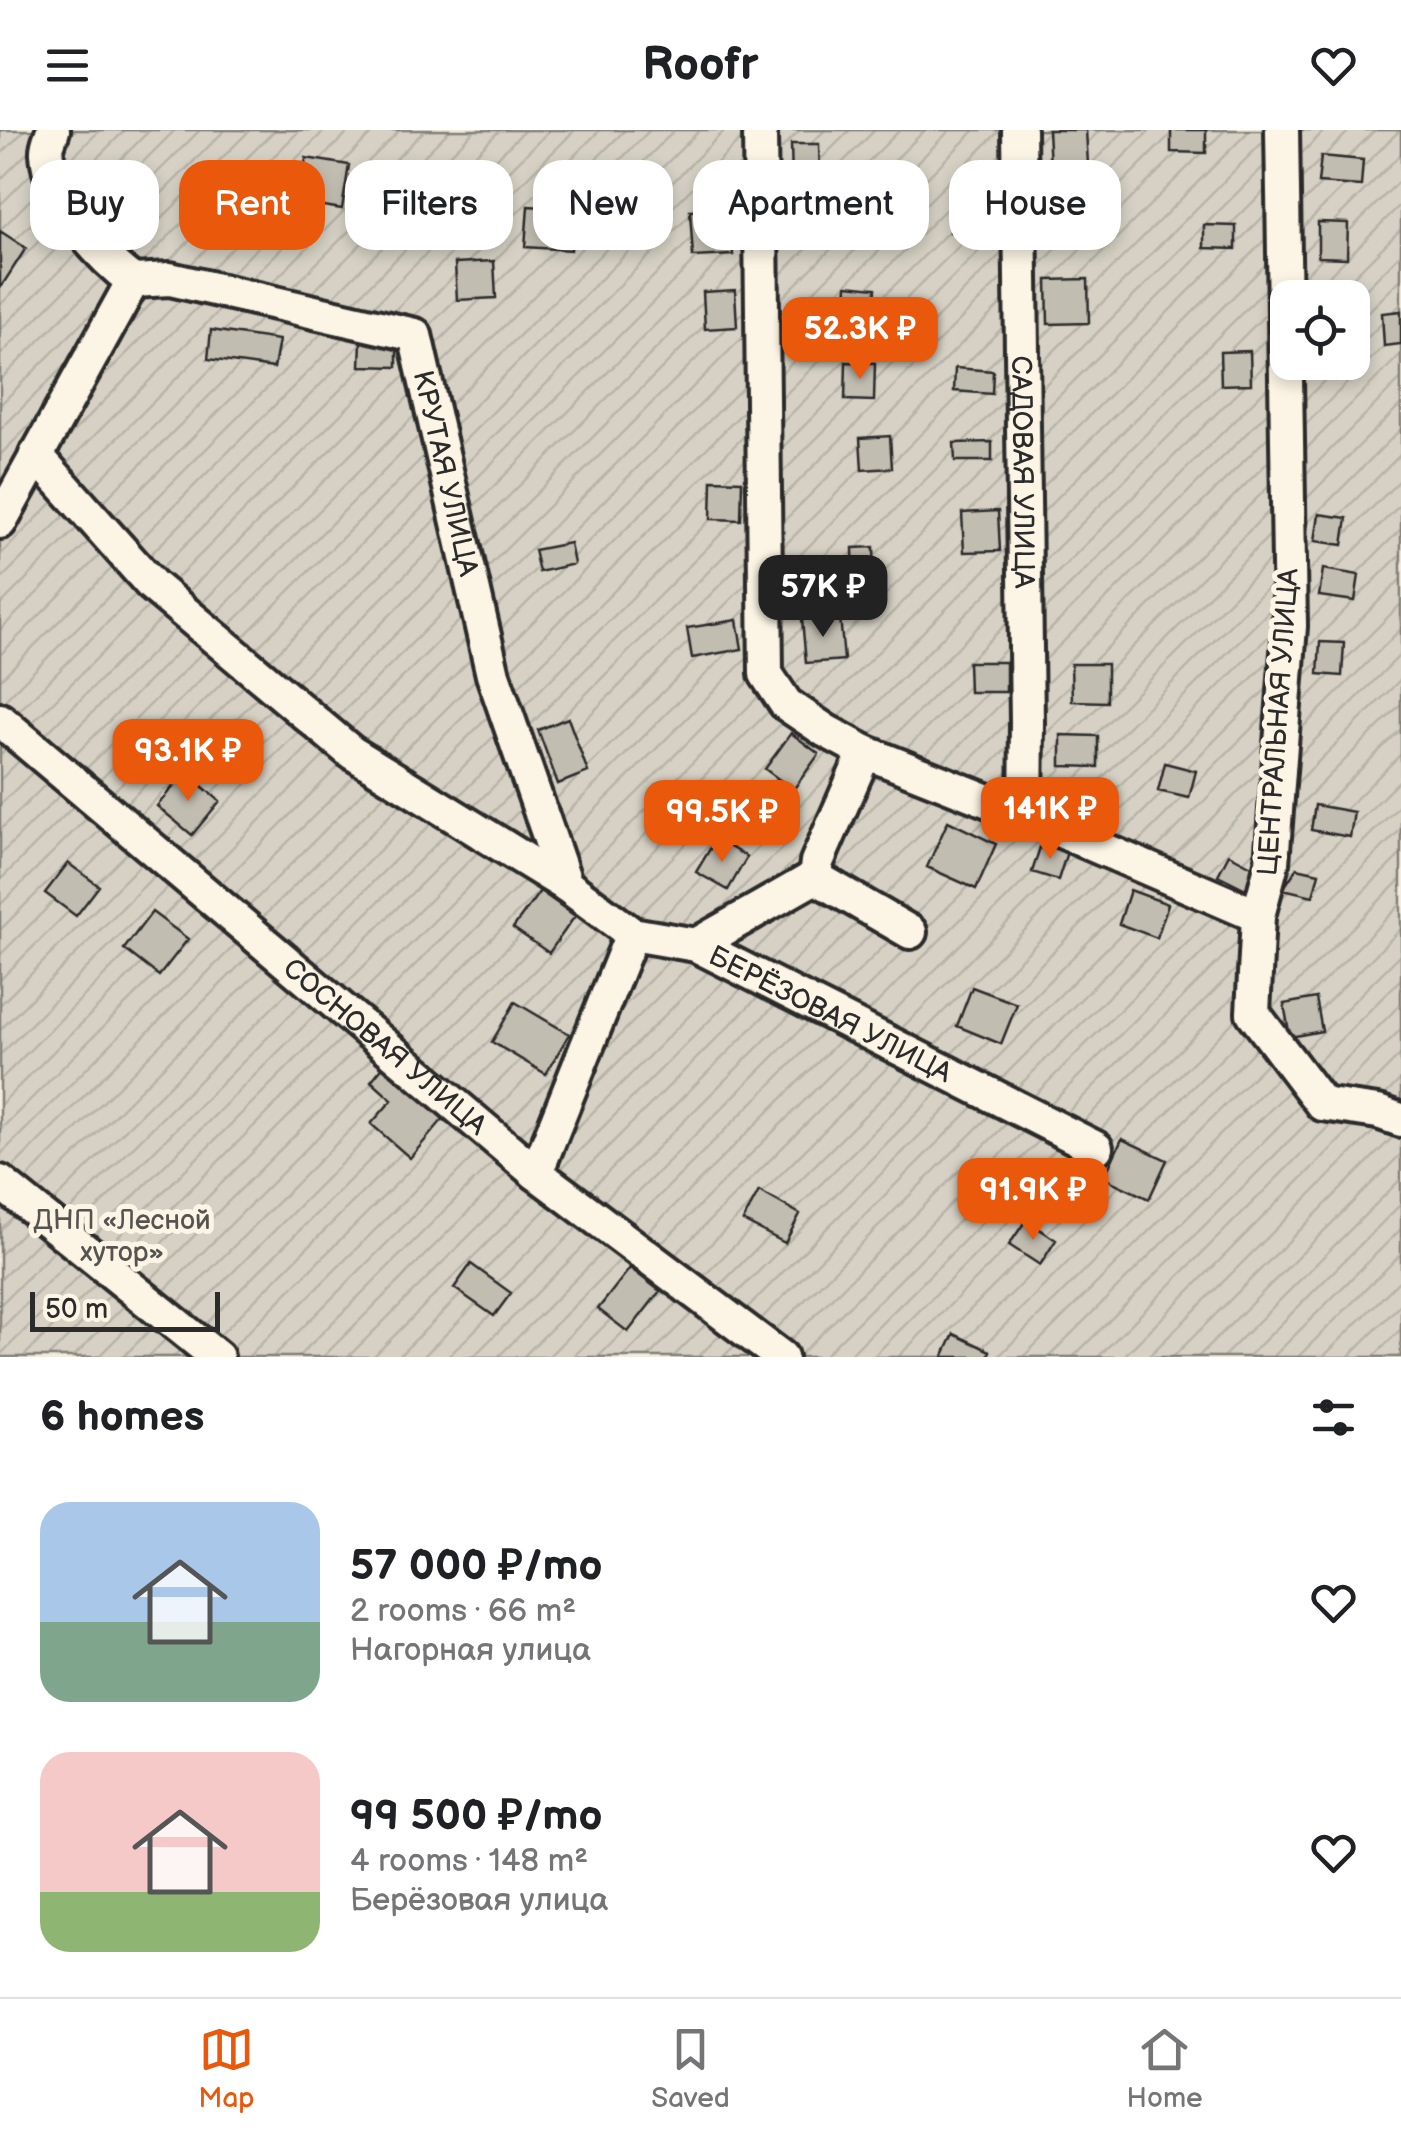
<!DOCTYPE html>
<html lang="en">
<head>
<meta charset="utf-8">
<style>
  body { margin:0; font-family:"Balsamiq Sans",sans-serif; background:#f6f6f6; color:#202124; height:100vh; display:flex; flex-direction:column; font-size:38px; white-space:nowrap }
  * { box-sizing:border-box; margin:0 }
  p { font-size:32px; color:#757577 }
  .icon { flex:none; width:55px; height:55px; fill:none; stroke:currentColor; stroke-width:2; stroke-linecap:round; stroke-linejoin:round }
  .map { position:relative; height:1227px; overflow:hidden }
  .drawer { display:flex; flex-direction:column; background:#fff; flex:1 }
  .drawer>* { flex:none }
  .hud { position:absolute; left:30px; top:30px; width:1342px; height:90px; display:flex; gap:20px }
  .buttons { position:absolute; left:1270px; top:150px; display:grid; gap:20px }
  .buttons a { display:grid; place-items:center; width:100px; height:100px; border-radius:20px; background:#fff; box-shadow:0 5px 15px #0003; font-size:50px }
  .scale { position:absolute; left:30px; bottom:25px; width:190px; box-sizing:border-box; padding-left:10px; border:5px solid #2b2b2b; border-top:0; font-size:28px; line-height:35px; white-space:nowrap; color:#2b2b2b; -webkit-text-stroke:8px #fcf5e5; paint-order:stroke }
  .price { position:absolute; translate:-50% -85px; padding:0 22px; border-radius:20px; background:#ea580c; color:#fff; font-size:32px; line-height:65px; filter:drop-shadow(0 2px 5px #0008) }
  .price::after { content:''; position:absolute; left:50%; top:60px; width:30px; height:22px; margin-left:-15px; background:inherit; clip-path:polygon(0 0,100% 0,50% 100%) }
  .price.on { background:#222; color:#fff }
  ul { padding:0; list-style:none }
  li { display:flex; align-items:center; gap:30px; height:250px; padding:0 40px }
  li span { display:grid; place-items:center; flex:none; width:280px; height:200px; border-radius:30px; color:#555 }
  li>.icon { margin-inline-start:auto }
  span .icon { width:120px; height:120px; fill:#fffc; stroke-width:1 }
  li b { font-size:42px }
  h2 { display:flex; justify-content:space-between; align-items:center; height:120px; padding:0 40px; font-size:42px }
  .tag { padding:0 35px; border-radius:30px; background:#fff; box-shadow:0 5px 15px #0003; font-size:35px; line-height:90px }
  .tag.on { background:#ea580c; color:#fff }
  header { display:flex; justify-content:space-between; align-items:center; height:130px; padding:0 40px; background:#fff; font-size:45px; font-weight:700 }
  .tab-bar { display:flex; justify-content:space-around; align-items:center; height:140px; border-top:2px solid #e0e0e0; background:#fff; font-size:28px; color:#757577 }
  .tab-bar a { display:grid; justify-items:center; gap:5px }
  .tab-bar .on { color:#ea580c }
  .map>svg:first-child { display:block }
</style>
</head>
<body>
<header><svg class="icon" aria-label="menu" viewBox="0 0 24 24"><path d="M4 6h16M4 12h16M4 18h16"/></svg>Roofr<svg class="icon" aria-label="heart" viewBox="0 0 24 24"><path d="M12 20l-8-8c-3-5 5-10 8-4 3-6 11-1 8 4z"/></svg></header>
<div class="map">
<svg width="1401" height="1227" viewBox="0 0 1401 1227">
  <defs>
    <pattern id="garden-furrows" width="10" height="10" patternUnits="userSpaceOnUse" patternTransform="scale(2.5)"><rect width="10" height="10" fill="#d6d1c4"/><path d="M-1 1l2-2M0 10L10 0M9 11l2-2" fill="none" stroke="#b8b4a9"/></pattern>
  </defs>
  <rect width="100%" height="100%" fill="#f4edde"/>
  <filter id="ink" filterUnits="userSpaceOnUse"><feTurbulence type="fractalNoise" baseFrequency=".01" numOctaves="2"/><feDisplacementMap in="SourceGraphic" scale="20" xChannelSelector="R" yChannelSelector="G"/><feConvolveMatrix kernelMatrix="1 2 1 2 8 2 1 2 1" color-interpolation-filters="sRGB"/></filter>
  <g filter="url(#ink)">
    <path fill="url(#garden-furrows)" stroke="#807e78" stroke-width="2.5" fill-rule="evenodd" d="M0,0H1401V1227H0ZM1288,168H1352V232H1288Z"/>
    <path fill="#c2bdb1" stroke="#2b2b2b" stroke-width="2.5" d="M1048,0H1086L1088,34L1050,37Z
      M1171,0H1206V23L1171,22Z
      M791,14H819L820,50L792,51Z
      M1321,26L1363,30L1361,56L1318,53Z
      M306,28L349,35L342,79L299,72Z
      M951,70L983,71L981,103L950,102Z
      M528,76L574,79L571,120L525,117Z
      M730,79L733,125L693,127L690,81Z
      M1318,92L1348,93L1347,128L1318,127Z
      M1204,95L1236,96V119L1204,118Z
      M0,101L26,118L1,157L0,156Z
      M494,131L496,168L457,170L455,133Z
      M1088,149L1089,193L1048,194L1047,150Z
      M847,155L876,158L874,187L845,185Z
      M735,160L737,197L705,199L703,162Z
      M1401,181V214L1384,216L1382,183Z
      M211,200L279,210L274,238L208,229Z
      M361,211L397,212V237L360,236Z
      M1250,221L1251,254L1221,255L1220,222Z
      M846,232L875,233L874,271L845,270Z
      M955,238L993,241L992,264L954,261Z
      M890,306L892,338L862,340L860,308Z
      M992,312V331H955L954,313Z
      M712,350L742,351L741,390L711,389Z
      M998,381L1000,421L964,422L962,383Z
      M1319,384L1347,388L1343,415L1315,411Z
      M570,413L574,434L539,442L534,420Z
      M874,417L875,455L854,456L853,418Z
      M1323,439L1359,445L1355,471L1319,466Z
      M840,486L844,530L806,533L802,489Z
      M737,490L742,519L692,528L687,498Z
      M1320,512L1344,513L1342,546L1318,544Z
      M968,532H1006V562H969Z
      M1071,534H1107V572L1072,571Z
      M568,588L588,642L558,654L538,600Z
      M791,603L819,624L793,660L765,639Z
      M1061,605L1098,606V637L1061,636Z
      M1165,633L1196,641L1189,668L1158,661Z
      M185,642L220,671L192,705L157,676Z
      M1315,675L1354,682L1350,707L1311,700Z
      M948,691L996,714L976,759L927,737Z
      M716,709L747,727L728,760L696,742Z
      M1041,714L1067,722L1058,750L1032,742Z
      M1229,724L1261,741L1250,761L1218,745Z
      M68,733L99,756L76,786L45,763Z
      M1297,738L1319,743L1313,766L1283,759Z
      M1130,760L1168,774L1157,808L1119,794Z
      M540,761L575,786L549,823L513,798Z
      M152,782L188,809L159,846L124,819Z
      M972,857L1017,874L1001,914L957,896Z
      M1316,868L1322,901L1290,907L1284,874Z
      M515,872L569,904L546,944L492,912Z
      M389,929L418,954L412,961L444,988L410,1028L371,994L392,970L371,951Z
      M1122,1009L1167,1030L1149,1069L1104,1048Z
      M759,1061L800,1084L785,1113L743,1091Z
      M1026,1090L1056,1110L1040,1135L1009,1115Z
      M471,1134L511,1163L494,1186L454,1158Z
      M630,1138L660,1161L628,1202L598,1179Z
      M954,1204L990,1221L988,1227H943Z"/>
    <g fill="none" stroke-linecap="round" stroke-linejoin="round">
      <g stroke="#2b2b2b" stroke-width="40">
        <g id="minor">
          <path d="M53,0C51,7 46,16 47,23C49,69 97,125 133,151"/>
          <path d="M760,0L766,544L786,574L826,601L865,622L1026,686L1258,786"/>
          <path id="s1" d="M1019,0L1027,592L1026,686"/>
          <path d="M1282,0L1290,496L1272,733L1258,786L1253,883L1322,974L1378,982L1401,990"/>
          <path id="s2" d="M133,151L170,149L415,205L493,545L566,755"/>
          <path id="s3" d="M36,325L152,455L351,622L566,755L632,804L696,815L1096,1018"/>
          <path d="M0,392L133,151"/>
          <path id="s4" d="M0,590L536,1043L781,1227"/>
          <path d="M815,747L910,802"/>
          <path d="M696,815L815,747L817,732L865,622"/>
          <path d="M536,1043L632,804"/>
          <path d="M0,1052L217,1227"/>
        </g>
      </g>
      <use href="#minor" stroke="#fcf5e5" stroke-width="32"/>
    </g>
  </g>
  <g text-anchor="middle" stroke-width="10" stroke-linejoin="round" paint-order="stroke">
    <g font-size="28" fill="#2b2b2b" stroke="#fcf5e5">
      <text dy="10" stroke="none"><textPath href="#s2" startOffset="430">КРУТАЯ УЛИЦА</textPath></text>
      <text dy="10" stroke="none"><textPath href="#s1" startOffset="342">САДОВАЯ УЛИЦА</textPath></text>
      <text transform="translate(1277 592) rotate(-86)" y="10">ЦЕНТРАЛЬНАЯ УЛИЦА</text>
      <text dy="10" stroke="none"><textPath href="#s3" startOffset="985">БЕРЁЗОВАЯ УЛИЦА</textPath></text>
      <text dy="10" stroke="none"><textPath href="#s4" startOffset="505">СОСНОВАЯ УЛИЦА</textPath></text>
    </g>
    <g font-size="28" fill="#565451" stroke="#fcf5e5">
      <text x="122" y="1099">ДНП «Лесной<tspan x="122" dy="32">хутор»</tspan></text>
    </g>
  </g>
</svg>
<div class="buttons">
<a><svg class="icon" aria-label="locate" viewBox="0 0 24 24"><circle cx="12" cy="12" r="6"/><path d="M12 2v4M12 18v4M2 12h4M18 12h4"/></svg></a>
</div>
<div class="scale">50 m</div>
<b class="price" style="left:860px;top:252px">52.3K ₽</b>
<b class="price on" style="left:823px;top:510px">57K ₽</b>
<b class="price" style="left:188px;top:674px">93.1K ₽</b>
<b class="price" style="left:1050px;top:732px">141K ₽</b>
<b class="price" style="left:722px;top:735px">99.5K ₽</b>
<b class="price" style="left:1033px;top:1113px">91.9K ₽</b>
<div class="hud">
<a class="tag">Buy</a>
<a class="tag on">Rent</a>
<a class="tag">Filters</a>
<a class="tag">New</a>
<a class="tag">Apartment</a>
<a class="tag">House</a>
</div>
</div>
<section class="drawer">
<h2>6 homes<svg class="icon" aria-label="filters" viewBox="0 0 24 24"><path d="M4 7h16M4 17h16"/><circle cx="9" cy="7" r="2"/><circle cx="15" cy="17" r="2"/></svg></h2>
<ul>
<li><span style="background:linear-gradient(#a9c7e8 60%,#7fa58c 0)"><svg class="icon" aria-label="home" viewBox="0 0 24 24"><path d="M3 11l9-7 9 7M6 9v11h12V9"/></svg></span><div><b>57 000 ₽/mo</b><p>2 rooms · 66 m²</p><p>Нагорная улица</p></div><svg class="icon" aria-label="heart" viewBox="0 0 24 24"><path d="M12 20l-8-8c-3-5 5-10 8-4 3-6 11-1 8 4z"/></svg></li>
<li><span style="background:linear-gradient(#f6c9c9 70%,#8fb573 0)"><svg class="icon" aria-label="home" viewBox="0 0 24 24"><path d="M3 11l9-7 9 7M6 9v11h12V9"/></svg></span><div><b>99 500 ₽/mo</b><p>4 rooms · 148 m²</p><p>Берёзовая улица</p></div><svg class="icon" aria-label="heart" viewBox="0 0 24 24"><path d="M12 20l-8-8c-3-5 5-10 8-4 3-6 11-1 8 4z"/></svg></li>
</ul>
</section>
<nav class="tab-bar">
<a class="on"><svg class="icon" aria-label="map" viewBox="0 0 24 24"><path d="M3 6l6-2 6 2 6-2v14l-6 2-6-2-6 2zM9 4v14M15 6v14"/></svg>Map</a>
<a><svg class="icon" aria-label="saved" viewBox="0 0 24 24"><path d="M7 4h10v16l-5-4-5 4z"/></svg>Saved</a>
<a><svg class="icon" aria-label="home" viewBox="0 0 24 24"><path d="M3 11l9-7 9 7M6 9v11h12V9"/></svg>Home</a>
</nav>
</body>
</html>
